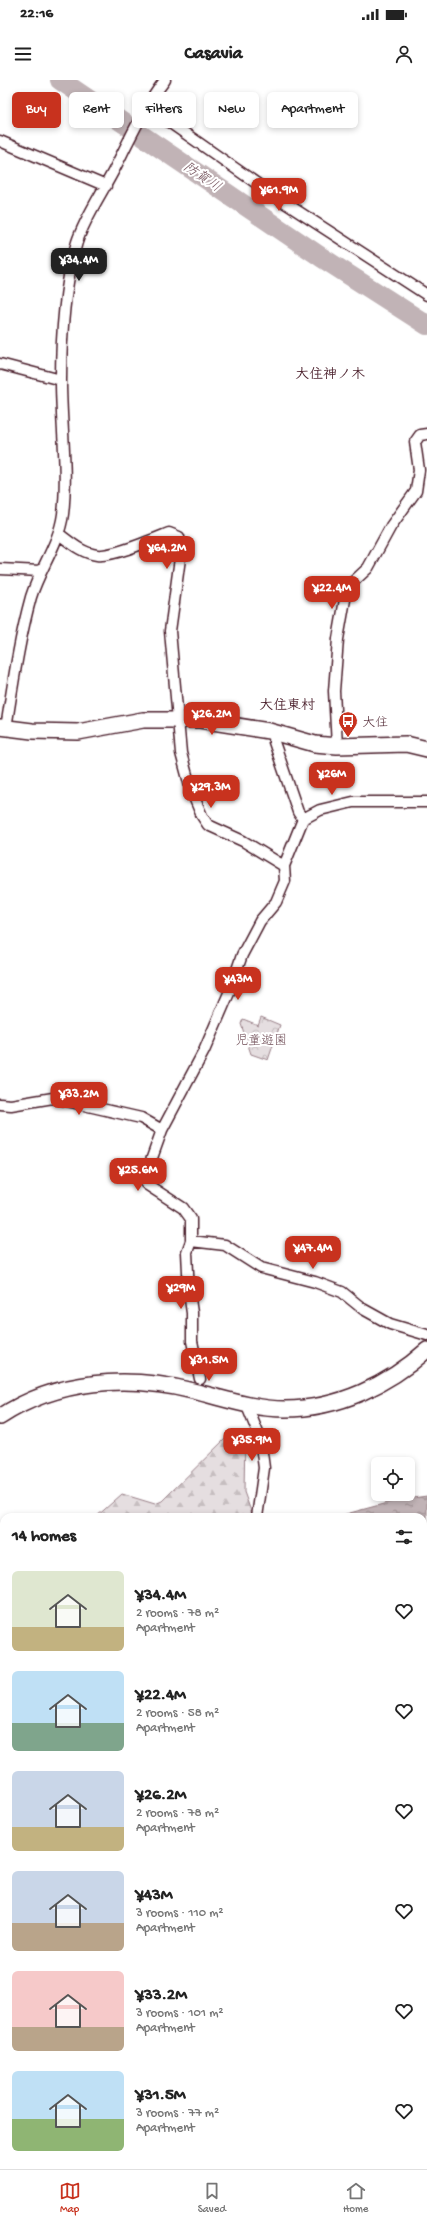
<!DOCTYPE html>
<html lang="en">
<head>
<meta charset="utf-8">
<style>
  body { margin:0; font-family:"Gochi Hand","Klee One",sans-serif; background:#f6f6f6; color:#222; height:100vh; display:flex; flex-direction:column; font-size:15px; white-space:nowrap }
  * { box-sizing:border-box; margin:0 }
  p { font-size:13px; color:#767676 }
  .icon { flex:none; width:22px; height:22px; fill:none; stroke:currentColor; stroke-width:2; stroke-linecap:round; stroke-linejoin:round }
  .map { position:relative; flex:1; overflow:hidden }
  .drawer { position:absolute; left:0px; top:1433px; width:427px; height:656px; display:flex; flex-direction:column; background:#fff; border-radius:12px 12px 0 0; box-shadow:0 2px 6px #0003 }
  .drawer>* { flex:none }
  .hud { position:absolute; left:12px; top:12px; width:403px; height:36px; display:flex; gap:8px }
  .buttons { position:absolute; left:371px; top:1377px; display:grid; gap:8px }
  .buttons a { display:grid; place-items:center; width:44px; height:44px; border-radius:6px; background:#fff; box-shadow:0 2px 6px #0003; font-size:20px }
  .price { position:absolute; translate:-50% -34px; padding:0 9px; border-radius:8px; background:#c8321e; color:#fff; font-size:13px; line-height:26px; filter:drop-shadow(0 1px 2px #0008) }
  .price::after { content:''; position:absolute; left:50%; top:24px; width:12px; height:9px; margin-left:-6px; background:inherit; clip-path:polygon(0 0,100% 0,50% 100%) }
  .price.on { background:#222; color:#fff }
  ul { padding:0; list-style:none }
  li { display:flex; align-items:center; gap:12px; height:100px; padding:0 12px }
  li span { display:grid; place-items:center; flex:none; width:112px; height:80px; border-radius:6px; color:#555 }
  li>.icon { margin-inline-start:auto }
  span .icon { width:48px; height:48px; fill:#fffc; stroke-width:1 }
  li b { font-size:17px }
  h2 { display:flex; justify-content:space-between; align-items:center; height:48px; padding:0 12px; font-size:17px }
  .tag { padding:0 14px; border-radius:6px; background:#fff; box-shadow:0 2px 6px #0003; font-size:14px; line-height:36px }
  .tag.on { background:#c8321e; color:#fff }
  .status { display:flex; justify-content:space-between; align-items:center; height:28px; padding:0 20px; background:#fff; direction:ltr }
  .status svg { height:11px; fill:currentColor }
  header { display:flex; justify-content:space-between; align-items:center; height:52px; padding:0 12px; background:#fff; font-size:18px; font-weight:700 }
  .tabs { display:flex; justify-content:space-around; align-items:center; height:56px; border-top:1px solid #e0e0e0; background:#fff; font-size:11px; color:#767676 }
  .tabs a { display:grid; justify-items:center; gap:2px }
  .tabs .on { color:#c8321e }
  .map>svg:first-child { display:block }
</style>
</head>
<body>
<div class="status"><b>22:16</b><svg viewBox="0 0 49 12"><path d="M0 12V9h3v3zM5 12V6h3v6zM10 12V3h3v9zM15 12V0h3v12zM26 1h20v11H26zM47 4h2v5h-2z"/></svg></div>
<header><svg class="icon" aria-label="menu" viewBox="0 0 24 24"><path d="M4 6h16M4 12h16M4 18h16"/></svg>Casavia<svg class="icon" aria-label="person" viewBox="0 0 24 24"><circle cx="12" cy="8" r="4"/><path d="M4 21q1-7 8-7t8 7"/></svg></header>
<div class="map">
<svg width="427" height="2089" viewBox="0 0 427 2089">
  <defs>
    <pattern id="forest-firs" width="22" height="20" patternUnits="userSpaceOnUse"><rect width="22" height="20" fill="#e5dee0"/><path d="M5 1l3.5 6h-7zM16 11l3.5 6h-7z" fill="#c6bec0"/></pattern>
    <pattern id="park-crowns" width="20" height="18" patternUnits="userSpaceOnUse"><rect width="20" height="18" fill="#e5dee0"/><path d="M2 6a3 3 0 1 1 6 0M12 15a3 3 0 1 1 6 0" fill="none" stroke="#c6bec0"/></pattern>
    <pattern id="water-ripples" width="26" height="14" patternUnits="userSpaceOnUse"><rect width="26" height="14" fill="#c1b3b6"/><path d="M2 4q2-2 4 0t4 0M15 11q2-2 4 0t4 0" fill="none" stroke="#9f9194"/></pattern>
  </defs>
  <rect width="100%" height="100%" fill="#fff"/>
  <filter id="ink" filterUnits="userSpaceOnUse"><feTurbulence type="fractalNoise" baseFrequency=".025" numOctaves="2"/><feDisplacementMap in="SourceGraphic" scale="8" xChannelSelector="R" yChannelSelector="G"/><feConvolveMatrix kernelMatrix="1 2 1 2 8 2 1 2 1" color-interpolation-filters="sRGB"/></filter>
  <g filter="url(#ink)">
    <path fill="url(#forest-firs)" stroke="#987e86" d="M237,1351L245,1354L244,1412L252,1434L229,1437H96L122,1414L155,1424L162,1421L230,1354Z
      M4,1550V1916L0,1914V1553Z
      M423,1594H427V1640L423,1645Z
      M427,1754V1862L423,1861V1757Z
      M326,2085H347L346,2089H331Z"/>
    <path fill="url(#park-crowns)" stroke="#987e86" d="M261,937L280,945L268,980L251,974L241,944L243,939L258,945Z
      M252,2085H280L286,2089H255Z"/>
    <path fill="url(#water-ripples)" stroke="#91787e" d="M427,1416V1594H423V1437H335L398,1420Z"/>
    <g fill="none" stroke-linecap="round" stroke-linejoin="round">
      <path stroke="#c1b3b6" stroke-width="20" d="M60,0L321,177L427,245"/>
      <g stroke="#4a1f2b" stroke-width="13">
        <path id="street" d="M146,26L279,119L427,215
          M0,61L106,106
          M0,284L61,300
          M59,454C71,463 82,473 97,475C113,477 154,459 169,453L179,457L181,471L170,551L181,673L191,710L202,736L208,745L243,761L284,786
          M0,489L40,491
          M6,648C13,604 19,560 31,517C40,488 59,464 63,434C68,391 61,345 61,301C61,255 64,206 77,162C85,137 104,110 116,86C131,56 145,26 165,0
          M275,653L274,662L298,732L303,739
          M337,666L334,611L338,559L346,514L353,502L368,488L391,446L416,411L419,390L415,362L420,355L427,354
          M0,1024L11,1025L53,1018L141,1038L162,1050
          M191,1161L225,1165L261,1188L315,1202L342,1212L363,1229L390,1244L427,1255
          M200,1299L192,1261V1233L189,1212L187,1172L191,1161V1139L183,1128L146,1104L148,1089L162,1050L204,971L229,913L242,875L260,841L276,822L285,801L284,786L303,739L320,730L353,722H427
          M247,1326L260,1358L264,1388L257,1437
          M0,2021L3,2030
          M51,2085L53,2089"/>
      </g>
      <g stroke="#4a1f2b" stroke-width="18">
        <path id="secondary" d="M0,647L32,651L78,652L143,640H200L269,651L315,664L337,666L406,664L427,669
          M0,1337C57,1299 128,1295 193,1311C223,1318 253,1329 285,1329C338,1329 388,1305 427,1270
          M0,2067L4,2066
          M243,2085L246,2089"/>
      </g>
      <use href="#street" stroke="#fff" stroke-width="10"/>
      <use href="#secondary" stroke="#fff" stroke-width="15"/>
      <g stroke="#4a1f2b" stroke-width="4.5">
        <path id="rail" d="M0,1928L4,1929
          M310,2085L316,2089"/>
      </g>
      <use href="#rail" stroke="#fff" stroke-width="3" stroke-dasharray="9" stroke-linecap="butt"/>
    </g>
  </g>
  <defs>
    <g id="bus-pin" transform="scale(1)"><path d="M0 17L-7.5 6A9.5 9.5 0 1 1 7.5 6Z" fill="#c8321e" stroke="#fff"/><path d="M-5-6H5V4H4V6H2V4H-2V6H-4V4H-5ZM-3.5-4V0h7V-4ZM-3.5 1.2v1.5H-2V1.2ZM2 1.2v1.5H3.5V1.2Z" fill="#fff"/></g>
  </defs>
  <g fill-rule="evenodd">
    <use href="#bus-pin" x="348" y="641"/>
  </g>
  <g text-anchor="middle" stroke-width="4" stroke-linejoin="round" paint-order="stroke">
    <g font-size="13" fill="#4a1f2b" stroke="#fff" text-anchor="start">
      <text x="362" y="646">大住</text>
    </g>
    <g font-size="13" fill="#714f58" stroke="#fff">
      <text x="261" y="964">児童遊園</text>
    </g>
    <g font-size="14" font-style="italic" fill="#74535c" stroke="#fff">
      <text transform="translate(203 96) rotate(34)" y="5">防賀川</text>
    </g>
    <g font-size="14" font-weight="bold" fill="#4a1f2b" stroke="#fff">
      <text x="330" y="298">大住神ノ木</text>
      <text x="287" y="629">大住東村</text>
    </g>
  </g>
</svg>
<div class="buttons">
<a><svg class="icon" aria-label="locate" viewBox="0 0 24 24"><circle cx="12" cy="12" r="6"/><path d="M12 2v4M12 18v4M2 12h4M18 12h4"/></svg></a>
</div>
<b class="price" style="left:279px;top:132px">¥61.9M</b>
<b class="price on" style="left:79px;top:202px">¥34.4M</b>
<b class="price" style="left:167px;top:490px">¥64.2M</b>
<b class="price" style="left:332px;top:530px">¥22.4M</b>
<b class="price" style="left:212px;top:656px">¥26.2M</b>
<b class="price" style="left:332px;top:716px">¥26M</b>
<b class="price" style="left:211px;top:729px">¥29.3M</b>
<b class="price" style="left:238px;top:921px">¥43M</b>
<b class="price" style="left:79px;top:1036px">¥33.2M</b>
<b class="price" style="left:138px;top:1112px">¥25.6M</b>
<b class="price" style="left:313px;top:1190px">¥47.4M</b>
<b class="price" style="left:181px;top:1230px">¥29M</b>
<b class="price" style="left:209px;top:1302px">¥31.5M</b>
<b class="price" style="left:252px;top:1382px">¥35.9M</b>
<div class="hud">
<a class="tag on">Buy</a>
<a class="tag">Rent</a>
<a class="tag">Filters</a>
<a class="tag">New</a>
<a class="tag">Apartment</a>
</div>
<section class="drawer">
<h2>14 homes<svg class="icon" aria-label="filters" viewBox="0 0 24 24"><path d="M4 7h16M4 17h16"/><circle cx="9" cy="7" r="2"/><circle cx="15" cy="17" r="2"/></svg></h2>
<ul>
<li><span style="background:linear-gradient(#dfe7d0 70%,#c2b280 0)"><svg class="icon" aria-label="home" viewBox="0 0 24 24"><path d="M3 11l9-7 9 7M6 9v11h12V9"/></svg></span><div><b>¥34.4M</b><p>2 rooms · 78 m²</p><p>Apartment</p></div><svg class="icon" aria-label="heart" viewBox="0 0 24 24"><path d="M12 20l-8-8c-3-5 5-10 8-4 3-6 11-1 8 4z"/></svg></li>
<li><span style="background:linear-gradient(#bfe0f5 65%,#7fa58c 0)"><svg class="icon" aria-label="home" viewBox="0 0 24 24"><path d="M3 11l9-7 9 7M6 9v11h12V9"/></svg></span><div><b>¥22.4M</b><p>2 rooms · 58 m²</p><p>Apartment</p></div><svg class="icon" aria-label="heart" viewBox="0 0 24 24"><path d="M12 20l-8-8c-3-5 5-10 8-4 3-6 11-1 8 4z"/></svg></li>
<li><span style="background:linear-gradient(#c9d6e8 70%,#c2b280 0)"><svg class="icon" aria-label="home" viewBox="0 0 24 24"><path d="M3 11l9-7 9 7M6 9v11h12V9"/></svg></span><div><b>¥26.2M</b><p>2 rooms · 78 m²</p><p>Apartment</p></div><svg class="icon" aria-label="heart" viewBox="0 0 24 24"><path d="M12 20l-8-8c-3-5 5-10 8-4 3-6 11-1 8 4z"/></svg></li>
<li><span style="background:linear-gradient(#c9d6e8 65%,#b9a48a 0)"><svg class="icon" aria-label="home" viewBox="0 0 24 24"><path d="M3 11l9-7 9 7M6 9v11h12V9"/></svg></span><div><b>¥43M</b><p>3 rooms · 110 m²</p><p>Apartment</p></div><svg class="icon" aria-label="heart" viewBox="0 0 24 24"><path d="M12 20l-8-8c-3-5 5-10 8-4 3-6 11-1 8 4z"/></svg></li>
<li><span style="background:linear-gradient(#f6c9c9 70%,#b9a48a 0)"><svg class="icon" aria-label="home" viewBox="0 0 24 24"><path d="M3 11l9-7 9 7M6 9v11h12V9"/></svg></span><div><b>¥33.2M</b><p>3 rooms · 101 m²</p><p>Apartment</p></div><svg class="icon" aria-label="heart" viewBox="0 0 24 24"><path d="M12 20l-8-8c-3-5 5-10 8-4 3-6 11-1 8 4z"/></svg></li>
<li><span style="background:linear-gradient(#bfe0f5 60%,#8fb573 0)"><svg class="icon" aria-label="home" viewBox="0 0 24 24"><path d="M3 11l9-7 9 7M6 9v11h12V9"/></svg></span><div><b>¥31.5M</b><p>3 rooms · 77 m²</p><p>Apartment</p></div><svg class="icon" aria-label="heart" viewBox="0 0 24 24"><path d="M12 20l-8-8c-3-5 5-10 8-4 3-6 11-1 8 4z"/></svg></li>
</ul>
</section>
</div>
<nav class="tabs">
<a class="on"><svg class="icon" aria-label="map" viewBox="0 0 24 24"><path d="M3 6l6-2 6 2 6-2v14l-6 2-6-2-6 2zM9 4v14M15 6v14"/></svg>Map</a>
<a><svg class="icon" aria-label="saved" viewBox="0 0 24 24"><path d="M7 4h10v16l-5-4-5 4z"/></svg>Saved</a>
<a><svg class="icon" aria-label="home" viewBox="0 0 24 24"><path d="M3 11l9-7 9 7M6 9v11h12V9"/></svg>Home</a>
</nav>
</body>
</html>
